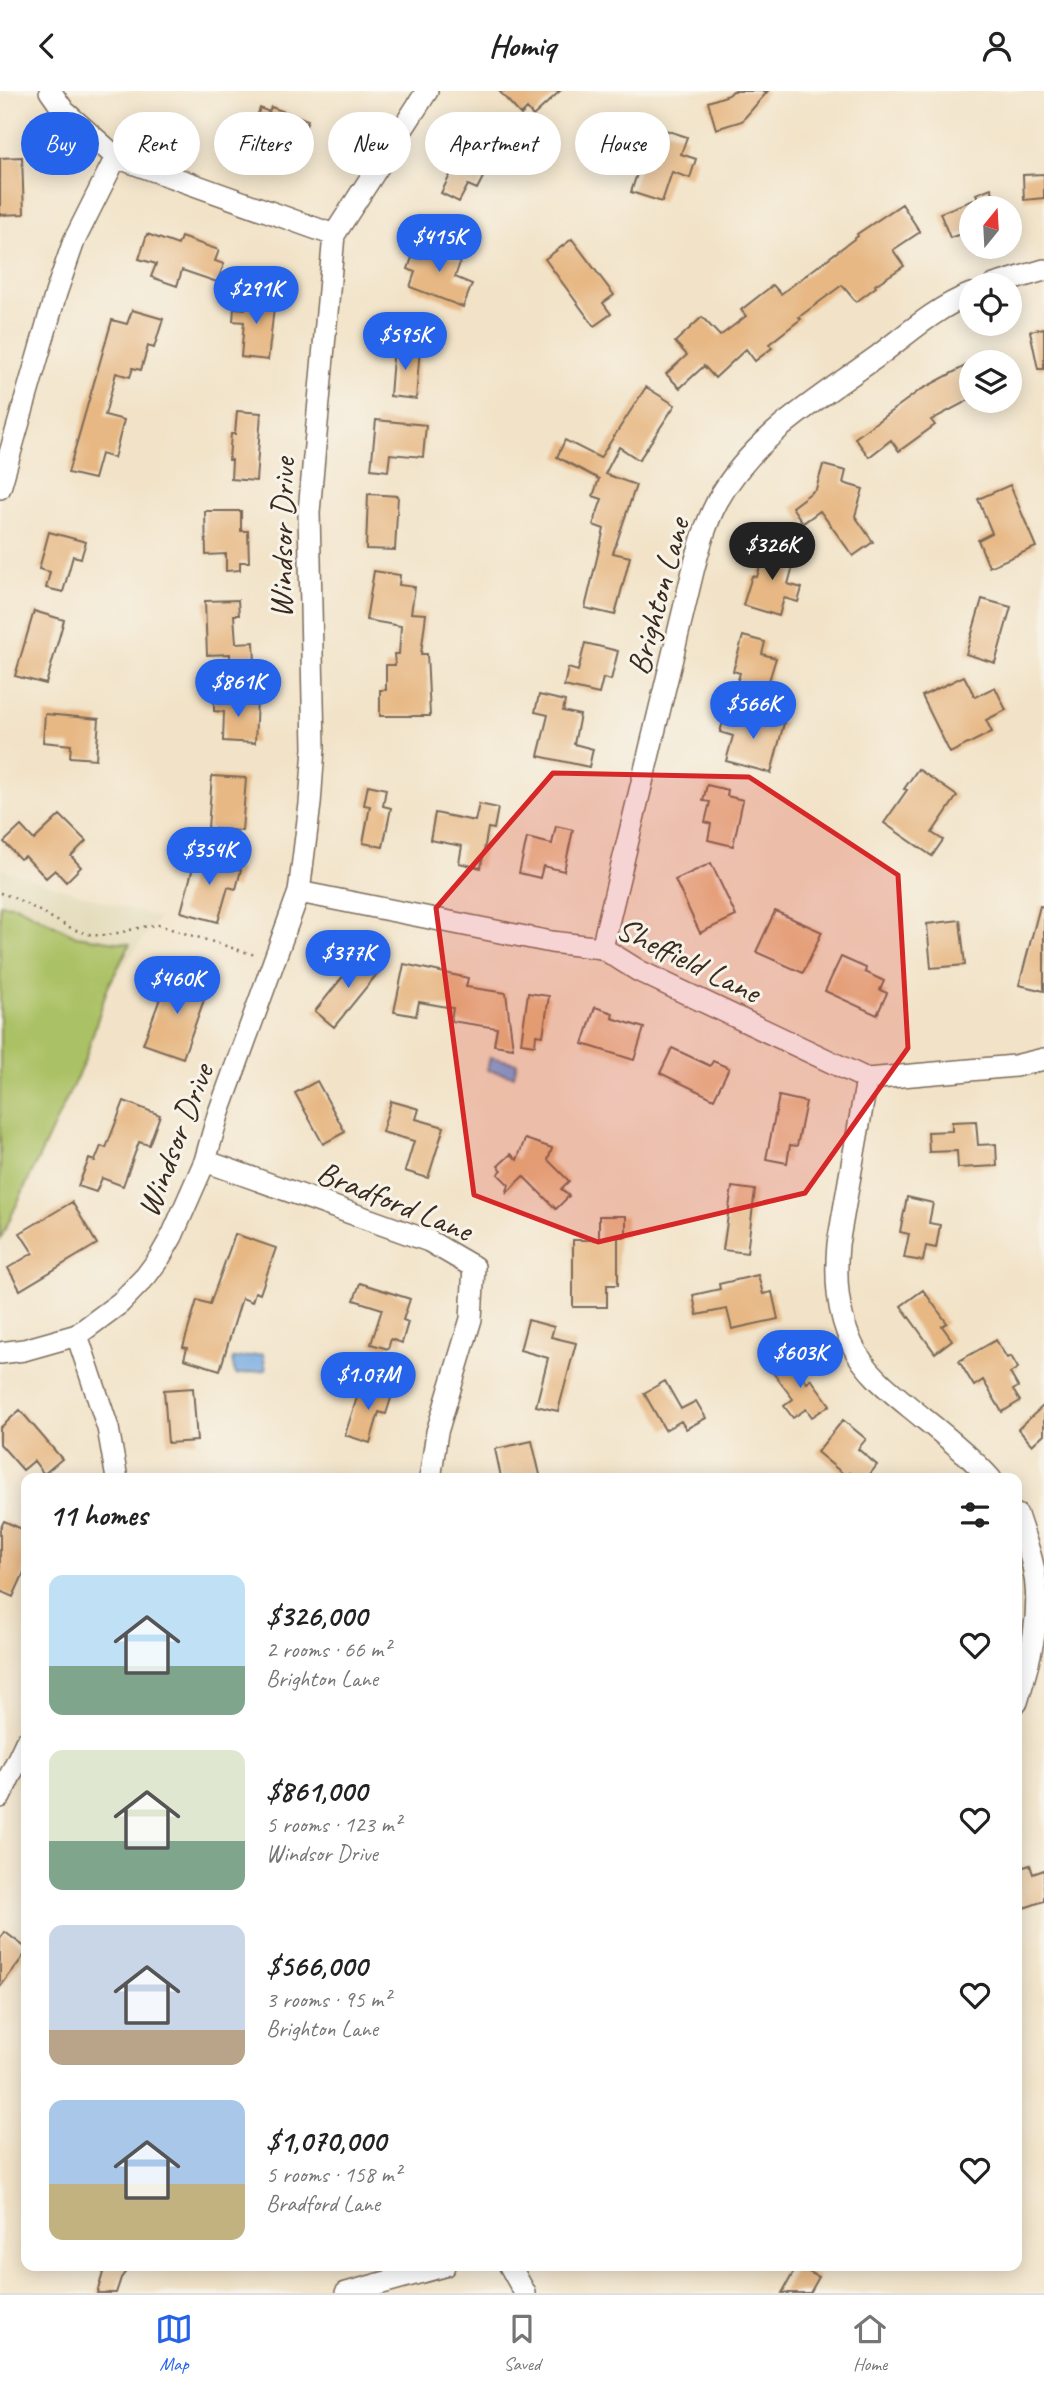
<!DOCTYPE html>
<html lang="en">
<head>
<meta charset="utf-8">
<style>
  body { margin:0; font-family:Caveat,sans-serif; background:#f2f2f2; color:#222; height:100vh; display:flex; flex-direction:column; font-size:26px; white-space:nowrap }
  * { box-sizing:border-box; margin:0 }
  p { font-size:23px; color:#767676 }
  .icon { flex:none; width:38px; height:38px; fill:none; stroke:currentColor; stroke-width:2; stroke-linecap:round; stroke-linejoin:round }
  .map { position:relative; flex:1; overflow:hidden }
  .details { position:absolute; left:21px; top:1382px; width:1001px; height:798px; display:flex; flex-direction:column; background:#fff; border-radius:14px; box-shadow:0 4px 18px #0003 }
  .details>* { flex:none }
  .top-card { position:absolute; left:21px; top:21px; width:1003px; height:63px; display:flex; gap:14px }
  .needle { width:46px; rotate:18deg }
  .tools { position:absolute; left:959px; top:105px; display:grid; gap:14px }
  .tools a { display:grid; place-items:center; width:63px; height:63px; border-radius:50%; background:#fff; box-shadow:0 4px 18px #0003; font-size:35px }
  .price { position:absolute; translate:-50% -60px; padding:0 16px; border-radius:24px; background:#2563eb; color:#fff; font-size:23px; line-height:46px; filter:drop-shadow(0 2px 4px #0008) }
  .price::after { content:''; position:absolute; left:50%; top:42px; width:21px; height:16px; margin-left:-10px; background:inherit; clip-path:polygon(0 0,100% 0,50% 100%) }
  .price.current { background:#222; color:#fff }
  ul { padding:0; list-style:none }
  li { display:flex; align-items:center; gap:21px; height:175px; padding:0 28px }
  li span { display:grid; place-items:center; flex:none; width:196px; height:140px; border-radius:14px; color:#555 }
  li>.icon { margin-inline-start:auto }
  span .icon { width:84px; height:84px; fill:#fffc; stroke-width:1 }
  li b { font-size:30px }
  h2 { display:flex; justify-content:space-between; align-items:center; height:84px; padding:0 28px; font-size:30px }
  .pill { padding:0 24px; border-radius:32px; background:#fff; box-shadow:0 4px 18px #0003; font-size:24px; line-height:63px }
  .pill.current { background:#2563eb; color:#fff }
  header { display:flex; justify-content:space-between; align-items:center; height:91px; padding:0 28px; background:#fff; font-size:32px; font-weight:700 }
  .dock { display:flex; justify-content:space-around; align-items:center; height:98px; border-top:2px solid #e0e0e0; background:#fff; font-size:19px; color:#767676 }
  .dock a { display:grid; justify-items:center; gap:4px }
  .dock .current { color:#2563eb }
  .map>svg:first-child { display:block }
</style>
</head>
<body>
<header><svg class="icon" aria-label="back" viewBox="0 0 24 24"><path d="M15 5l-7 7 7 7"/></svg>Homiq<svg class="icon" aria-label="person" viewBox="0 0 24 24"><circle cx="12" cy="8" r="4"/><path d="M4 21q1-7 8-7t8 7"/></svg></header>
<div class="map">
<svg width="1044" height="2202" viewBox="0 0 1044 2202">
  <rect width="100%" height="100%" fill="#f7f3e8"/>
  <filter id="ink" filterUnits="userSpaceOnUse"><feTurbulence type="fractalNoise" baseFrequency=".0143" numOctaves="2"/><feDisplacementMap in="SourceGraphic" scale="14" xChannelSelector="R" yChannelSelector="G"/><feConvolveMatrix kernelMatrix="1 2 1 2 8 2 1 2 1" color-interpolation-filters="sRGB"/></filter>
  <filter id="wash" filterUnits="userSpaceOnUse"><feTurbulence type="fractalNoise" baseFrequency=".00686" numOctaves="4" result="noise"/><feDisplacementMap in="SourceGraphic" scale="28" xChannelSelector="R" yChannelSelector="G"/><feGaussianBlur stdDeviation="1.57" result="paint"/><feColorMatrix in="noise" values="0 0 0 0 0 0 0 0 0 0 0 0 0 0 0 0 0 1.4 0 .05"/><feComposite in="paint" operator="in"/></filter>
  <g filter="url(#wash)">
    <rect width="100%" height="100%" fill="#f2e3c8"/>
    <path fill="#e4dbba" d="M0,778L158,827L107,898L85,969L0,1149Z"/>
    <path fill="#abc165" stroke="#737642" stroke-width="2" d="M0,813L15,814L76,845L130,853L107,898L85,969L0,1149Z"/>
    <path fill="#74a9e1" stroke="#586a80" stroke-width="2" d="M490,966L517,972L514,985L487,979Z
      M263,1263L266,1279L235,1284L232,1268Z"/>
    <g id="blocks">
      <path fill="#e7b884" d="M499,0H560L533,25L527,18L521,24Z
        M733,0H768L742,30L716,38L708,11L729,4Z
        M271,16L308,29L298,59L293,57L291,64L275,58L276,55L250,45L260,17L269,21Z
        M653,35L687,46L681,63L696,68L690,87L672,81L662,111L631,101Z
        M471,43L498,57L477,98L468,94L459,111L441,102Z
        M22,66L24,123L0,124V67Z
        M1044,83V107L1024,109L1023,84Z
        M991,97L999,117H971V139L950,147L940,122L978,107L976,103Z
        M902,113L920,141L893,159L904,175L875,194L876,196L856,211L842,194L799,226L801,228L769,253L772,257L755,270L746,258L715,287L704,275L680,297L666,283L687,264L675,251L702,226L720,245L746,225L741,219L773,194L781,203L858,145L857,143Z
        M147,143L178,154L181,146L219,159L215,170L224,173L217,191L182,179L177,195L151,186L156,173L139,168Z
        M572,148L614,204L603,212L611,223L594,235L545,168Z
        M432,149L451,156L448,165L461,169L455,186L472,193L463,216L410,196L415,181L408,178L415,158L427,162Z
        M246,204L275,208L268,269L241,266L244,231L233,230L234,217L245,218Z
        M132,219L163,228L154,257L148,255L141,279L133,277L130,286L116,282L105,324L124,329L114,367L101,363L94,388L68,382L112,229L127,233Z
        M1044,237V278H1038L1030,240Z
        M394,254L420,256L416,308L390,305Z
        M971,272V308L931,329L935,334L899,360L891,349L869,366L855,347L920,299Z
        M646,296L675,314L639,369L619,356L605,383L636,394L613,462L630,466L615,524L585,517L604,438L593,434L602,408L593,405L599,388L557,366L565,349L600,367Z
        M237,320L261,322L256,390L231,388L232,369H229L231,343H235Z
        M376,329L426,334L423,366L390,363L388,380L371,378Z
        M823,374L846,380L843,392L863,398L855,425L873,451L853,465L820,420L803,432L792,416L816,398Z
        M1010,394L1036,456L989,476L978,449L992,442L978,408Z
        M368,403L398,405L395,459L366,458Z
        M205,420H241V440H248L249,471H240V479L226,480V463L206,464Z
        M49,441L86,451L81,467L73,465L63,501L46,497L50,481L39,478Z
        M767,451L790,458L787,470L794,472L788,493L802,497L798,511L784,507L779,525L743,514L752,485L757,486Z
        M374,480L400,484L399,494L415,496L411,522L426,523L421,563H427L430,625H380V599H386V574H395L394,563H399L401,535L366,529Z
        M982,508L1011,516L995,572L966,563Z
        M238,509L239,524H234L236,552L254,551L255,571L230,572V563L207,564L205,510Z
        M34,520L64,529L46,593L15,585Z
        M743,545L765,551L762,563L776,567L765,603L736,595L740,582L733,580Z
        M585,552L618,560L611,589L603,587L599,603L564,595L568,577L578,580Z
        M964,585L975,606L995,596L1006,619L986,629L992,641L950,662L922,605Z
        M539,604L565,610L563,620L580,624L574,653L593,658L589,676L538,665L548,624L535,621Z
        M214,606L257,608L255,652L223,650L224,621L214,620Z
        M726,621L762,631L763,626L784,632L771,682L726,670L733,645L720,641Z
        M45,623L99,628L96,668L70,666L71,654L43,651Z
        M918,678L957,705L932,742L943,749L932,765L884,732L907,699L904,698Z
        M212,685L246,687L242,740L208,737Z
        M368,694L386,698L383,715L391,717L383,756L363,752L370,715L364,714Z
        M707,694L728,699L727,705L743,709L733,755L708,749L711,733L705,731L710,711L703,710Z
        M479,713L498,717L494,738L488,737L481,777L459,772L462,755L430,749L435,722L475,730Z
        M60,724L86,750L71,765L81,776L66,791L55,779L46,787L25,765L20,768L4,751L21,735L34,749Z
        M556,735L573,739L564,780L543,775L540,787L519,782L527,747L552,753Z
        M198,758L218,763L215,772L241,779L236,798L228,796L218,831L181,821Z
        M711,772L736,825L700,842L675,789Z
        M1040,815L1044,816V900L1019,894Z
        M775,820L822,841L803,882L756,861Z
        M960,829L965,874L931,877L927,833Z
        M361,863L381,878L334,936L315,920Z
        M841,866L866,877L865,881L884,890L880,899L887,902L877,924L825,900Z
        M404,873L468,887L466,896L506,902L513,957L494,954L497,937L451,930L453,917L419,911L416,925L394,921Z
        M187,884L210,892L183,967L143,953L167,889L183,895Z
        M528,902L549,905L543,945L536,944L535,954L521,952Z
        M595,916L613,922L612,927L644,937L634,969L583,953Z
        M672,957L710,975L713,970L729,977L714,1008L660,982Z
        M317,990L345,1041L323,1053L295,1002Z
        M779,1005L806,1011L797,1055L790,1054L787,1072L766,1068Z
        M124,1010L160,1024L149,1054L139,1051L123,1095L102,1087L96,1101L78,1095L89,1068L95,1070L101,1055L106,1057Z
        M391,1010L419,1018L416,1028L444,1036L428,1087L405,1080L414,1050L382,1041Z
        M976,1030L978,1054L996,1053L997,1075L958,1077L957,1060L929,1061L928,1041L952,1040V1031Z
        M525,1048L552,1057L548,1069L569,1090L561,1098L569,1105L556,1118L523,1085L506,1103L509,1094L498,1083L502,1079L498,1075L511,1063L517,1069Z
        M732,1096L755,1099L747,1162L723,1159Z
        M907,1106L933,1112L929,1132L940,1134L936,1157L926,1155L923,1170L904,1167L909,1143L900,1141Z
        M72,1111L97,1153L20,1199L8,1177L33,1162L20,1142Z
        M599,1125H626V1146H618V1194H607V1216H573V1149H599Z
        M235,1143L276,1157L260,1203L255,1201L252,1211L242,1207L220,1279L184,1268L187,1257L183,1256L197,1209L210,1213Z
        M758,1184L763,1203L772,1201L778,1228L732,1238L727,1218L697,1224L693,1204L720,1198L719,1193Z
        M360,1192L410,1208L403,1229L408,1231L402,1252L391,1248L388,1258L371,1253L382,1218L354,1209Z
        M923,1199L947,1232L942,1235L952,1249L935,1262L901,1215Z
        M528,1229L554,1236L551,1246L576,1252L558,1320L536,1315L548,1267L520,1259Z
        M996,1249L1007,1267L1011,1265L1018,1277L1010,1282L1018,1296L1013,1299L1020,1310L1002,1321L983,1289L974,1295L959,1270Z
        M788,1266L807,1292L811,1288L830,1314L812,1326L806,1318L793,1327L784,1315L793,1308L771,1279Z
        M665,1290L681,1318L696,1310L706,1327L686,1338L681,1330L665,1339L644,1302Z
        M361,1294L372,1298L373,1295L393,1301L386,1323L379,1321L370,1352L345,1344Z
        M193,1297L197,1350L168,1352L164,1299Z
        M1044,1314V1343L1032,1354L1018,1338Z
        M20,1319L62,1368L44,1383L34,1370L23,1379L0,1353V1337Z
        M843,1329L866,1348L858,1358L877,1374L866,1388H858L850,1382L847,1386L817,1361Z
        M532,1350L541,1388H510L509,1385L501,1386L495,1358Z
        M4,1430L26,1440V1477L13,1506L0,1500V1438Z
        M1030,1774L1033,1783L1044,1779V1810L1024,1817L1017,1798V1778Z
        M5,1841L26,1857V1862L0,1896V1848Z
        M105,2175H130L121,2187L116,2202H97Z
        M797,2175L819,2186L810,2202H782Z"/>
    </g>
  </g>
  <g filter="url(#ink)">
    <use href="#blocks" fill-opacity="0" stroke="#7b6b5a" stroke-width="2"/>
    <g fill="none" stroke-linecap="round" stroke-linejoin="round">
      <g stroke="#7b6b5a" stroke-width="24">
        <path id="minor" d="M50,0L64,20L116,66L334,144
          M994,194L1044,179
          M0,397L56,202L74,150L116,66
          M299,801L551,851L602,857L639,880L867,988L1015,975L1044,968
          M602,857L694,476C700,454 706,432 717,411C752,346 820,307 878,265C907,243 937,216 971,203
          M867,988L838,1153C835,1188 837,1221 852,1253C866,1284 898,1306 923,1327C947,1346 970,1365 991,1388
          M205,1070L429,1150L474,1176L471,1228L437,1341L430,1388
          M77,1244L108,1337L117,1388
          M0,1262L24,1259L77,1244L120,1212L146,1185L160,1166L172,1145L205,1070L218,1024L299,801L310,713L314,657L309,421L334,144L427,0
          M1017,1424C1022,1440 1028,1455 1032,1471C1044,1519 1031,1565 1017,1611
          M0,1706L26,1651
          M510,2175L525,2202
          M346,2202L444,2175"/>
      </g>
      <path stroke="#7b6b5a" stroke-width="2.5" stroke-dasharray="2 5" stroke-linecap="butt" d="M0,802C33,811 64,840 94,844C115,846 136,835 158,834L255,864"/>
      <use href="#minor" stroke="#fff" stroke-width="21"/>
    </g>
  </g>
  <path fill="#d62828" fill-opacity="0.2" stroke="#d62828" stroke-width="5" stroke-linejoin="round" d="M553,682L749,686L898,784L908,957L805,1102L598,1151L474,1104L436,817Z"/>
  <g text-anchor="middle" stroke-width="6" stroke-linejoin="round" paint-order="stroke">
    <g font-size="33" fill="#3b2a1e" stroke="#f7f3e8">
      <text transform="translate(281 447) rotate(-89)" y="12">Windsor Drive</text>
      <text transform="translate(657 505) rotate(-75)" y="12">Brighton Lane</text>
      <text transform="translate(689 868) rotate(26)" y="12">Sheffield Lane</text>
      <text transform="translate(174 1049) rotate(-69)" y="12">Windsor Drive</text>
      <text transform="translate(395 1109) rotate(22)" y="12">Bradford Lane</text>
    </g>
  </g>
</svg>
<div class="tools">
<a><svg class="needle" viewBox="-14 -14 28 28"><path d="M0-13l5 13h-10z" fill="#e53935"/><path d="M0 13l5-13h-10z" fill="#767676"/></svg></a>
<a><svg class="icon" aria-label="locate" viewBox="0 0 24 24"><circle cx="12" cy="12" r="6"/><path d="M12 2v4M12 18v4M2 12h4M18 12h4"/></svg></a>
<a><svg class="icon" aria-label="layers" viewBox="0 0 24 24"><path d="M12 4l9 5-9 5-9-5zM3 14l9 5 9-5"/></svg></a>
</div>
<b class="price" style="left:439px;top:183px">$415K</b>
<b class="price" style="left:256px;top:235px">$291K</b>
<b class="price" style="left:405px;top:281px">$595K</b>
<b class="price current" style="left:772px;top:491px">$326K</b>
<b class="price" style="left:238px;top:628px">$861K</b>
<b class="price" style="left:753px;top:650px">$566K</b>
<b class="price" style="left:209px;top:796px">$354K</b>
<b class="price" style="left:348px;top:899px">$377K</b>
<b class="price" style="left:177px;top:925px">$460K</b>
<b class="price" style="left:800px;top:1299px">$603K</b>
<b class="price" style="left:368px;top:1321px">$1.07M</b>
<div class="top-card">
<a class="pill current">Buy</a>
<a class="pill">Rent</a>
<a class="pill">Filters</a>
<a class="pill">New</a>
<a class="pill">Apartment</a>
<a class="pill">House</a>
</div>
<section class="details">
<h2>11 homes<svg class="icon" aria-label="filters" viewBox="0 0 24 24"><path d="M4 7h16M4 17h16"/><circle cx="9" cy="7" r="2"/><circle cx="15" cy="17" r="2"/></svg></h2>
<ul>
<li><span style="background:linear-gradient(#bfe0f5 65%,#7fa58c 0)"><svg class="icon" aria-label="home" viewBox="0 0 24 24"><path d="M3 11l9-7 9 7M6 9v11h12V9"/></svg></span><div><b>$326,000</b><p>2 rooms · 66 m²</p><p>Brighton Lane</p></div><svg class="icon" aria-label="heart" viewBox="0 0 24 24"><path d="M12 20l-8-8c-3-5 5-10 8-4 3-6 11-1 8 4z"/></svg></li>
<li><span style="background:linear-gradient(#dfe7d0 65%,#7fa58c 0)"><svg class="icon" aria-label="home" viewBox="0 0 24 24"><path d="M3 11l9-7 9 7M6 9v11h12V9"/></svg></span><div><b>$861,000</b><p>5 rooms · 123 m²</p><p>Windsor Drive</p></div><svg class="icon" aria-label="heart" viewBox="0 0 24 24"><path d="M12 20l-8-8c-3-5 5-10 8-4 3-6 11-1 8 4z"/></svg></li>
<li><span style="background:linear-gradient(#c9d6e8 75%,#b9a48a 0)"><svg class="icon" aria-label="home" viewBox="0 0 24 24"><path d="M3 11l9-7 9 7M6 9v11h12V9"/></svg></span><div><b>$566,000</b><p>3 rooms · 95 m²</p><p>Brighton Lane</p></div><svg class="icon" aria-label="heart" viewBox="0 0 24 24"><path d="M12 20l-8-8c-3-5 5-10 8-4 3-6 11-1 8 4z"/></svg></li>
<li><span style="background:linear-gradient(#a9c7e8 60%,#c2b280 0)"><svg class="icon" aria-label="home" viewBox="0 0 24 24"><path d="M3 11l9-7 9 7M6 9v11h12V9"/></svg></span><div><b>$1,070,000</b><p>5 rooms · 158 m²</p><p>Bradford Lane</p></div><svg class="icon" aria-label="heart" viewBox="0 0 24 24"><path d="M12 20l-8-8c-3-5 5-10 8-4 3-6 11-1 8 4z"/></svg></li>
</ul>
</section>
</div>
<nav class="dock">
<a class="current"><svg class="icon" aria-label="map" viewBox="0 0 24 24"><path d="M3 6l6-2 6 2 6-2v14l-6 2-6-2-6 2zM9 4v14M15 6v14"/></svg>Map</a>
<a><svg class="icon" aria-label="saved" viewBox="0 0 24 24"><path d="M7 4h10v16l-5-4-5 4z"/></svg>Saved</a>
<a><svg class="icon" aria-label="home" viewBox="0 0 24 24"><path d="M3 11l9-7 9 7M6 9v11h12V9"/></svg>Home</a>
</nav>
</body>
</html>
